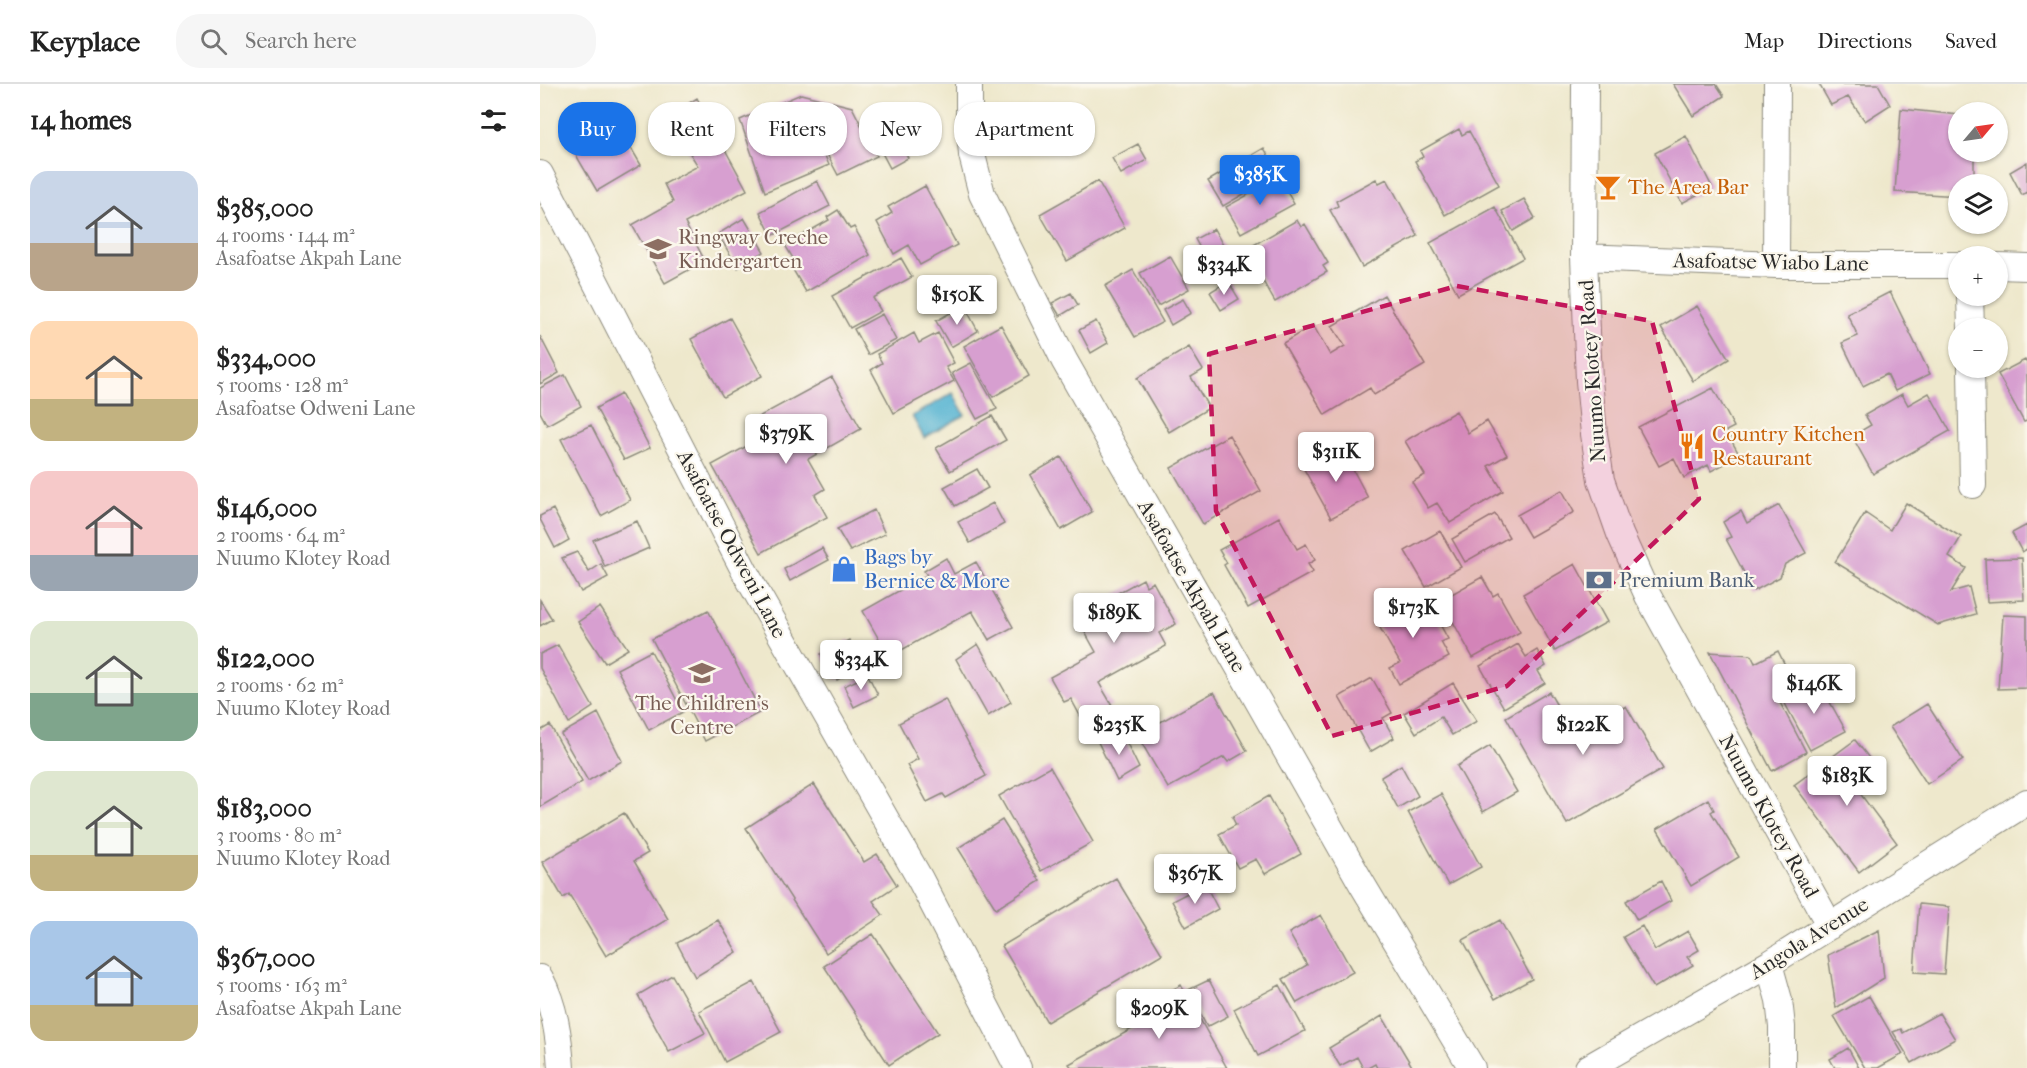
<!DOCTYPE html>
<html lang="en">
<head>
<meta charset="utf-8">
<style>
  body { margin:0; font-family:"IM FELL French Canon",serif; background:#f6f6f6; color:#222; height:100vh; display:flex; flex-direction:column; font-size:22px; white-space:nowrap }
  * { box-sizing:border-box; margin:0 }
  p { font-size:20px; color:#767676 }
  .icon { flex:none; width:33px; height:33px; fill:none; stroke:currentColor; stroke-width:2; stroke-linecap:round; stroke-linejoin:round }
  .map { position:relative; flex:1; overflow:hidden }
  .sheet { display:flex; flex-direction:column; background:#fff; width:540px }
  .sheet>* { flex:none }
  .guide { position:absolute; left:18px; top:18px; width:570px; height:54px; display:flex; gap:12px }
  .needle { width:39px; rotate:61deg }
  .controls { position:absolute; left:1408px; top:18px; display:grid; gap:12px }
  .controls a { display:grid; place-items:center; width:60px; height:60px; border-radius:50%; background:#fff; box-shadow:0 2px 4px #0004; font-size:30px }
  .price { position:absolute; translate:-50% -51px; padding:0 14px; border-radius:6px; background:#fff; color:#222; font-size:20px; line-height:39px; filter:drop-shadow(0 2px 3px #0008) }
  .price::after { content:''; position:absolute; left:50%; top:36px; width:18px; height:14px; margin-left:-9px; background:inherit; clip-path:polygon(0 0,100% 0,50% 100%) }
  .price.active { background:#1a73e8; color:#fff }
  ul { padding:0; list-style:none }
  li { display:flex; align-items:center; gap:18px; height:150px; padding:0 30px }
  li span { display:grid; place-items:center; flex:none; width:168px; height:120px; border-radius:18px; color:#555 }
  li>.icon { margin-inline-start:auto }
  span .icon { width:72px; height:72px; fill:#fffc; stroke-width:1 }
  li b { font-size:26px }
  h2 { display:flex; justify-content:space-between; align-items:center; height:72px; padding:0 30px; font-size:26px }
  .pill { padding:0 21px; border-radius:24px; background:#fff; box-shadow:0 2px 4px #0004; font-size:21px; line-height:54px }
  .pill.active { background:#1a73e8; color:#fff }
  header { display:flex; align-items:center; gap:36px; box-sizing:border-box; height:84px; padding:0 30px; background:#fff; border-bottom:2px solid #e0e0e0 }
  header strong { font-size:28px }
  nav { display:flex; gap:33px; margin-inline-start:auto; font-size:21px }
  .search { width:420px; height:54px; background:#f6f6f6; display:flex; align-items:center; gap:15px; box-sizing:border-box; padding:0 21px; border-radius:24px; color:#767676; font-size:22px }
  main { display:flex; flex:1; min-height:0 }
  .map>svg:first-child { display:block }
</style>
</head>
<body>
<header>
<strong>Keyplace</strong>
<div class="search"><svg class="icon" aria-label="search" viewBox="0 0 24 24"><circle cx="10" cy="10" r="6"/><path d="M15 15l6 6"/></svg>Search here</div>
<nav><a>Map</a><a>Directions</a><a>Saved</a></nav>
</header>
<main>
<section class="sheet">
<h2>14 homes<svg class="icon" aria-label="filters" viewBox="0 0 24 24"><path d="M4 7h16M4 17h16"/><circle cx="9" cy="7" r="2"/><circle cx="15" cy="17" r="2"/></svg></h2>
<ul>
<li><span style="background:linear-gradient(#c9d6e8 60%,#b9a48a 0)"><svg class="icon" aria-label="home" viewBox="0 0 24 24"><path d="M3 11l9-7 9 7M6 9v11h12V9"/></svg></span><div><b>$385,000</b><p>4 rooms · 144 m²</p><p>Asafoatse Akpah Lane</p></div></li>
<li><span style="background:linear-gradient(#ffd9b3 65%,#c2b280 0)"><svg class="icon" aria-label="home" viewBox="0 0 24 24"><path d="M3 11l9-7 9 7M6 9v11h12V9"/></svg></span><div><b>$334,000</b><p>5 rooms · 128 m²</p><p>Asafoatse Odweni Lane</p></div></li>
<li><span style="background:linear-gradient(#f6c9c9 70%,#9aa5b1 0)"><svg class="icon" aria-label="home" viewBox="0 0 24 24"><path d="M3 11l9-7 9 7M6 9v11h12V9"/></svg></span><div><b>$146,000</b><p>2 rooms · 64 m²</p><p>Nuumo Klotey Road</p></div></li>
<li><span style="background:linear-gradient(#dfe7d0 60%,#7fa58c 0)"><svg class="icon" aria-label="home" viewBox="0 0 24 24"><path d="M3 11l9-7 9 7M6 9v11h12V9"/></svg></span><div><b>$122,000</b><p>2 rooms · 62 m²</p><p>Nuumo Klotey Road</p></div></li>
<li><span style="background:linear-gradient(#dfe7d0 70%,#c2b280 0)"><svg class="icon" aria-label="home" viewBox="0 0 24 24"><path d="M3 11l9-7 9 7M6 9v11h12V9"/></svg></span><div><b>$183,000</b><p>3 rooms · 80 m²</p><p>Nuumo Klotey Road</p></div></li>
<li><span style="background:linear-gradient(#a9c7e8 70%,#c2b280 0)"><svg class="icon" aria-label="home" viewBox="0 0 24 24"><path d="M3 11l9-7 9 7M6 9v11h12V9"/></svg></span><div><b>$367,000</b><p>5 rooms · 163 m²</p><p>Asafoatse Akpah Lane</p></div></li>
</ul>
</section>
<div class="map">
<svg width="1487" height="984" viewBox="0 0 1487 984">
  <rect width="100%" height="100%" fill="#fbf7ec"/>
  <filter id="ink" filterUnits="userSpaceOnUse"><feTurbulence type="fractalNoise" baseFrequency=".0167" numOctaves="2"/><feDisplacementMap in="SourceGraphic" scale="12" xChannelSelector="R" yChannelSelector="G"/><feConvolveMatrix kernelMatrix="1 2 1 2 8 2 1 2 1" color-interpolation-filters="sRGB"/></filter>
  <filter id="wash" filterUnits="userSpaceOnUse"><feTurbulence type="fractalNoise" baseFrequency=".008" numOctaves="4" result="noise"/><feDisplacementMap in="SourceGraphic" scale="24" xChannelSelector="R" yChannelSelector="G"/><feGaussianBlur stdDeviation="1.35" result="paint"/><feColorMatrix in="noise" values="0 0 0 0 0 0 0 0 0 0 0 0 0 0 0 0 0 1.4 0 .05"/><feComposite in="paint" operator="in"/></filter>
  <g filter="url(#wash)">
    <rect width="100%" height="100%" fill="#eee8cc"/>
    <path fill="#52b2d1" stroke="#3e6e7e" stroke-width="1.5" d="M413,309L425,331L384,354L372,332Z"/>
    <g id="blocks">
      <path fill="#d79fd0" d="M1133,0H1176L1184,12L1153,32Z
        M1279,0H1338L1350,21L1325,37L1308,13L1291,21Z
        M261,10L312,23L337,72L298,91L272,42L289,81L225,108L200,36Z
        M157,14L207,106L145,139L165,177L125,199L92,141L133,118L124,100L158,82L127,33Z
        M66,21L101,81L57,107L22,47Z
        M1361,25L1419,31V68H1434V100H1419V112L1355,108Z
        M919,45L922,51L929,47L959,101L905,131L875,77L883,73L880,67Z
        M1146,52L1172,103L1142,119L1115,69Z
        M359,57L368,74L350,84L341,67Z
        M598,60L607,76L581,90L572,74Z
        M724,64L739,90L683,122L668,97Z
        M1487,78V108L1482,111L1470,88Z
        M739,94L754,120L701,149L686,123Z
        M836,95L839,99L847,95L878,152L822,183L790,126L798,122L796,117Z
        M277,97L290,122L232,152L220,128Z
        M558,97L585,144L527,177L500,130Z
        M385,102L417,161L380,181L369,161L354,170L337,138L352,129L348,123Z
        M984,115L995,134L973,147L962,127Z
        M955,123L983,174L918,210L890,159Z
        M298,126L310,145L314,143L330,171L266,208L252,184L257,181L245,161L289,136L287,133Z
        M204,134L224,168L198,184L178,150Z
        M757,136L761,143L765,140L788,179L783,182L787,188L735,218L705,166Z
        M674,145L685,165L666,175L655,155Z
        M630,172L649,205L618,222L600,189Z
        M361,174L372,193L333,214L341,227L310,244L292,212Z
        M593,186L623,238L595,253L565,202Z
        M688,197L699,215L681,226L670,208Z
        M1350,208L1390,290L1355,307L1347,290L1323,302L1302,259L1318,252L1307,230Z
        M531,209L538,221L520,232L512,219Z
        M844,211L885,281L834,311L830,304L785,331L743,259L773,241L790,271L805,262L792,242Z
        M643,215L651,229L631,241L623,226Z
        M424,221L438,247L411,263L396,237Z
        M1157,222L1189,275L1153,297L1121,243Z
        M342,230L356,256L328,271L314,245Z
        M190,234L222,292L183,313L151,255Z
        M556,237L568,259L551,269L539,246Z
        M461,241L489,292L453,313L424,262Z
        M374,249L379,259L398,249L414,279L406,283L414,297L354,329L331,286L342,279L337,270Z
        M0,252L19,289L0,300Z
        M649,263L663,286L651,293L669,324L629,348L597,294Z
        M1485,276L1487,279V337L1484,338L1458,290Z
        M431,279L457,325L437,335L412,289Z
        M25,291L41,322L7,341L0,328V304Z
        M292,293L321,345L268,375L285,405L275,411L287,433L221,469L172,381L222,354L213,336Z
        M1173,304L1194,343L1186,347L1200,372L1171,387L1168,381L1144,394L1134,374L1119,382L1098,343Z
        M1389,309L1410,347L1333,390L1312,352L1331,341L1325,331L1362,310L1368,321Z
        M81,310L110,364L84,376L56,324Z
        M916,327L928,349L947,337L967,371L948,382L963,407L910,439L897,419L888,424L872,398L885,391L865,357Z
        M452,332L466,356L410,387L396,364Z
        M51,341L90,416L61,432L21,355Z
        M689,351L721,407L663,440L631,384Z
        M802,365L828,414L791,434L764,385Z
        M521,373L552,428L521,446L490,391Z
        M437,385L448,404L415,422L404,403Z
        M1022,406L1034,428L990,453L977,431Z
        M453,419L464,440L430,459L418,438Z
        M1366,419L1421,453L1409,473L1426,484L1411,508L1429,503L1436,530L1398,541L1295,478L1325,429L1350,446Z
        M1239,421L1266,469L1245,480L1240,493L1214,507L1186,455L1191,453L1183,438L1201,427L1207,439Z
        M13,425L29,456L15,464L0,435V432Z
        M334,426L345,450L310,467L297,445Z
        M955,430L969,453L925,478L912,455Z
        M739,433L757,465L766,460L775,476L768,480L773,488L708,524L684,481L687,479L679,466Z
        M97,437L109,464L65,483L53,456Z
        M1487,441V465L1482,468L1472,449Z
        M900,447L921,483L886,503L865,467Z
        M282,464L289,476L250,497L244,485Z
        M37,468L49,488L61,480L68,493L41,508L22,474Z
        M406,474L414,490L436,478L473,543L449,556L432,527L349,573L323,527L387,491L384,487Z
        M1482,474L1484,516L1447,518L1445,475Z
        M1035,480L1067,538L1015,567L983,510Z
        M942,493L953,512L958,509L980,548L933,574L901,516Z
        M603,495L606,502L613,498L636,540L619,549L626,562L559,599L572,621L543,637L531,615L524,618L510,593L556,568L536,532Z
        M876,512L892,540L898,537L908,555L901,558L909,573L859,600L850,584L860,579L835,535Z
        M0,516L12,535L0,542Z
        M60,523L88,565L65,579L38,538Z
        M168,526L221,628L165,657L112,555Z
        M1463,531L1487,532V604L1458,605Z
        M309,556L323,582L297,596L281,570Z
        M438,560L471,618L448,632L416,575Z
        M978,560L986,573L997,566L1006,582L998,587L1005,599L964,624L940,582Z
        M18,561L53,623L29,639L0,584V570Z
        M111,567L143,628L109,646L77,585Z
        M1238,567L1254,599L1235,609L1266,668L1232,687L1170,568L1211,571L1215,579Z
        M328,591L338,611L314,623L304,602Z
        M832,594L852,629L843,634L854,654L830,668L799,613Z
        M1277,595L1306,647L1270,666L1242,614Z
        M913,599L937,637L912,651L901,633L876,649L864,629Z
        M674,608L707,667L688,678L684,673L628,704L597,651Z
        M1009,608L1035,652L1086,622L1123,685L1027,740L966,633Z
        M405,615L446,692L406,714L403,710L387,718L367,681L378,675L359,639Z
        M1387,620L1423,676L1387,700L1350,643Z
        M58,629L82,677L48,697L21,650Z
        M10,641L42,698L0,723V647Z
        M581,647L599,684L577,697L558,658Z
        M1315,656L1333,679L1310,696L1357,759L1319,788L1254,701Z
        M950,662L977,708L943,728L917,682Z
        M861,681L878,712L858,724L841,693Z
        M510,683L553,758L501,787L459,712Z
        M274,700L324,778L337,770L357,801L333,817L343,831L286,869L206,744Z
        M901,710L941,783L908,801L868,728Z
        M729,712L761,770L725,790L716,775L698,784L679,750L696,741L692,733Z
        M1168,715L1174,726L1171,728L1199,773L1151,802L1117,745Z
        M84,729L108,769L94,777L128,835L66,872L29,810L23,814L2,778Z
        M462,736L500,797L456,825L418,764Z
        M576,794L622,870L507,938L462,862Z
        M1121,797L1131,817L1097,836L1086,817Z
        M665,800L678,825L646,843L632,817Z
        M1379,820L1409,823L1404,890L1374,888Z
        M781,831L813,888L757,919L743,895L767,881L749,849Z
        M178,836L197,868L155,893L137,859Z
        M960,836L992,895L955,915L923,856Z
        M1102,842L1115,866L1148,847L1159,866L1147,873L1153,881L1114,904L1083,853Z
        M1339,846L1344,894L1296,924L1288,871Z
        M333,850L398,949L349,981L284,882Z
        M132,891L165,949L129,968L98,911Z
        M669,896L688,932L667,943L648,906Z
        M214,898L241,948L185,978L159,927Z
        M641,901L687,984H532L529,980L601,940L594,927Z
        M740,901L765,947L718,972L694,925Z
        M1329,912L1363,970L1338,984H1325L1294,932Z
        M1399,929L1415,955L1372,979L1353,948L1361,945L1363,949Z
        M842,932L873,984H837L835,980L828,984H823L817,973L800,982L789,964Z
        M1308,964L1319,984H1295L1290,975Z"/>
    </g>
  </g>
  <g filter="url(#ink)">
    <use href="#blocks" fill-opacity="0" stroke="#8c8a7c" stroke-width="1.5"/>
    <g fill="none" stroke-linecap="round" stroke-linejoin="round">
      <g stroke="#8c8a7c" stroke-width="28">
        <path id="minor" d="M429,0V32L432,71L442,110L524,276L822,800L932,984
          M1045,0L1044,173L1049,297L1054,350L1061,396L1080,450L1108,512L1290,842
          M0,90L206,490L380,795L478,984
          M1044,173L1236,181H1419
          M1236,181L1237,0
          M1458,182L1487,183
          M1430,212L1431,244
          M1431,284L1433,401
          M1229,880L1239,916L1242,943V984
          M0,894C15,923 19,952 21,984
          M1048,984L1229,880L1487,718"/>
      </g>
      <use href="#minor" stroke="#fff" stroke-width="26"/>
    </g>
  </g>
  <path fill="#c2185b" fill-opacity="0.2" stroke="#c2185b" stroke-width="4.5" stroke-dasharray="12 8" stroke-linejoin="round" d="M917,202L1112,237L1159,415L967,602L792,652L676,427L669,270Z"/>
  <defs>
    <g id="bar-bare" transform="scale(2.07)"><path d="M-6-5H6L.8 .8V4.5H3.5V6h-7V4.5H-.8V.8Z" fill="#e8710a" stroke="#fbf7ec" stroke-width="2.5" paint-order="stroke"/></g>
    <g id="school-bare" transform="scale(2.07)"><path d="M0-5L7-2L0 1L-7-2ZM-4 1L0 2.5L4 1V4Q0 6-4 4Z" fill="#8d6e63" stroke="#fbf7ec" stroke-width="2.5" paint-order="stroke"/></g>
    <g id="restaurant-bare" transform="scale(2.07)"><path d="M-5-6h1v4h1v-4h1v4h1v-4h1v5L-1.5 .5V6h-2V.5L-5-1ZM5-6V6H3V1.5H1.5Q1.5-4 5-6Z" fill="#e8710a" stroke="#fbf7ec" stroke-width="2.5" paint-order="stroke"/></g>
    <g id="shop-bare" transform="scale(2.07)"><path d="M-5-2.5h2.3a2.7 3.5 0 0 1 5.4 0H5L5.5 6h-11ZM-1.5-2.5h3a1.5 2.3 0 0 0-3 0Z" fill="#3f7fe0" stroke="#fbf7ec" stroke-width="2.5" paint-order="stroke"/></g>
    <g id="bank-bare" transform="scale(2.07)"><path d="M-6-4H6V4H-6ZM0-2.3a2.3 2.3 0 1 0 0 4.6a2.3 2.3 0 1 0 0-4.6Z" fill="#5c6f8a" stroke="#fbf7ec" stroke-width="2.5" paint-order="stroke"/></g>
  </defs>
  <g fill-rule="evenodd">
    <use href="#bar-bare" x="1068" y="103"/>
    <use href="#school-bare" x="118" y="165"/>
    <use href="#restaurant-bare" x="1152" y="362"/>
    <use href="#shop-bare" x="304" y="485"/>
    <use href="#bank-bare" x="1059" y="496"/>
    <use href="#school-bare" x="162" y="589"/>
  </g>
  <g text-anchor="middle" stroke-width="4.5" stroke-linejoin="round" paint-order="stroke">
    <g font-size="21" fill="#c56008" stroke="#fbf7ec" text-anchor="start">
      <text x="1088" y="110">The Area Bar</text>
      <text x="1172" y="357">Country Kitchen<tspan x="1172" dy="24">Restaurant</tspan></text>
    </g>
    <g font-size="21" fill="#785e54" stroke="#fbf7ec" text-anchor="start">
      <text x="138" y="160">Ringway Creche<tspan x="138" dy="24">Kindergarten</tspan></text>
      <text x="162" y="626" text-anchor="middle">The Children's<tspan x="162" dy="24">Centre</tspan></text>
    </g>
    <g font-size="21" fill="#2b2b2b" stroke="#fbf7ec">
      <text transform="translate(1231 178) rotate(1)" y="7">Asafoatse Wiabo Lane</text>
      <text transform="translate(1052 287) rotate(-94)" y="7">Nuumo Klotey Road</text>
      <text transform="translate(192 460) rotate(62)" y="7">Asafoatse Odweni Lane</text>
      <text transform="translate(652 502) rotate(60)" y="7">Asafoatse Akpah Lane</text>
      <text transform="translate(1229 732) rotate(61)" y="7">Nuumo Klotey Road</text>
      <text transform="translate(1269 854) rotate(-32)" y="7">Angola Avenue</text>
    </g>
    <g font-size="21" fill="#366cbe" stroke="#fbf7ec" text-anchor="start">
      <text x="324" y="480">Bags by<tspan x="324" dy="24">Bernice &amp; More</tspan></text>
    </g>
    <g font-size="21" fill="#4e5e75" stroke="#fbf7ec" text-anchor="start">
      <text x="1079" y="503">Premium Bank</text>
    </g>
  </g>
</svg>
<div class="controls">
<a><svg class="needle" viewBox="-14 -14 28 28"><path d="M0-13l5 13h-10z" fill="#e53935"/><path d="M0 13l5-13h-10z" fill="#767676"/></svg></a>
<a><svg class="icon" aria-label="layers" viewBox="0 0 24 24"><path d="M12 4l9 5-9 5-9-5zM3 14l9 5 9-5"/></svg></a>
<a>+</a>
<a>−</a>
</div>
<b class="price active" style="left:720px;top:122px">$385K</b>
<b class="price" style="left:684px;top:212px">$334K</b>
<b class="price" style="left:417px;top:242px">$150K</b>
<b class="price" style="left:246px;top:381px">$379K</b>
<b class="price" style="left:796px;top:399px">$311K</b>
<b class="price" style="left:873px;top:555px">$173K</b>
<b class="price" style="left:574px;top:560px">$189K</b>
<b class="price" style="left:321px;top:607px">$334K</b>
<b class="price" style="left:1274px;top:631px">$146K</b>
<b class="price" style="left:579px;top:672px">$235K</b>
<b class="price" style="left:1043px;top:672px">$122K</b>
<b class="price" style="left:1307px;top:723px">$183K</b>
<b class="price" style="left:655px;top:821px">$367K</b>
<b class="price" style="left:619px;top:956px">$209K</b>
<div class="guide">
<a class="pill active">Buy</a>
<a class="pill">Rent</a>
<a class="pill">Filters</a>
<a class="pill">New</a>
<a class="pill">Apartment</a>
</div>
</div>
</main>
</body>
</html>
